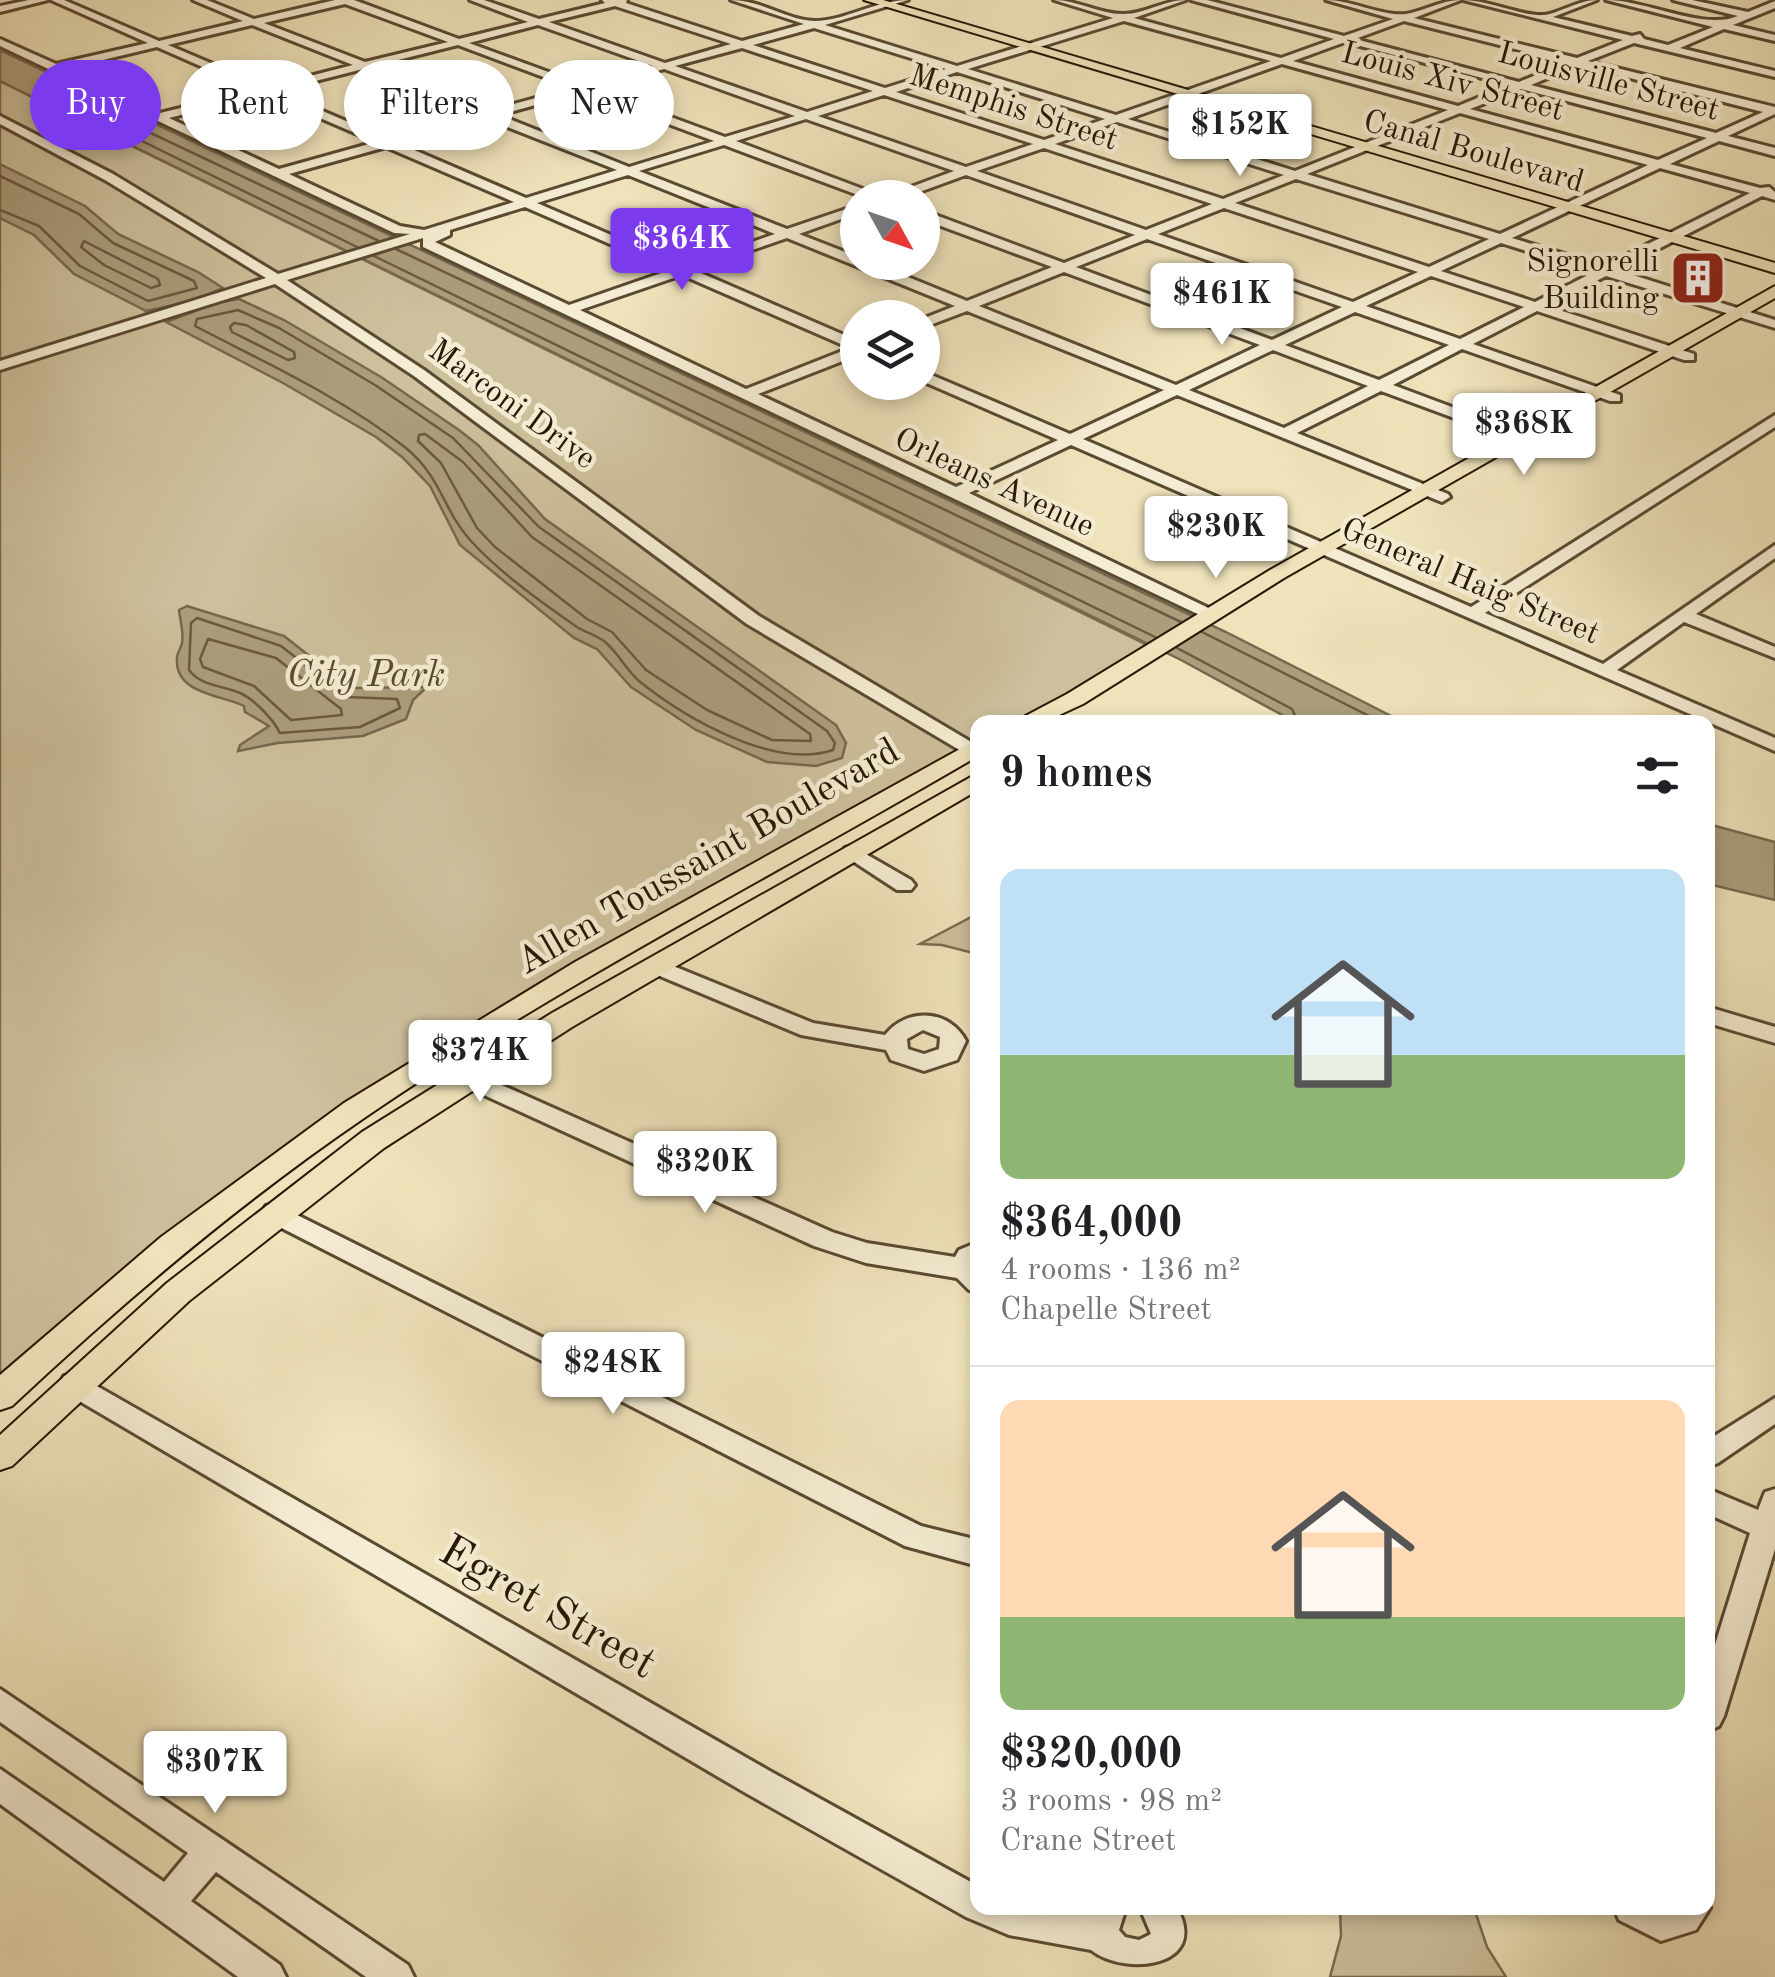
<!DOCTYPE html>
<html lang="en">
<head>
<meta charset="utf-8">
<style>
  body { margin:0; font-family:"Old Standard TT",serif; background:#f6f6f6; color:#202124; height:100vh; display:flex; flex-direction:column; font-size:38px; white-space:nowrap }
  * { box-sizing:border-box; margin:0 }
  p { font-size:32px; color:#757577 }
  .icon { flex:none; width:55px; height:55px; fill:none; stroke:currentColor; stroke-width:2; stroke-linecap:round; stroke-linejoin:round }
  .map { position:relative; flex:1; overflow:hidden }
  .drawer { position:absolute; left:970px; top:715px; width:745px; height:1200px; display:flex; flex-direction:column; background:#fff; border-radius:20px; box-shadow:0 5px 15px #0003 }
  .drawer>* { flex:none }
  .top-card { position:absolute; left:30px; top:60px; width:790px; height:90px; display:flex; gap:20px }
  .needle { width:65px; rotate:130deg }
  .fabs { position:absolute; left:840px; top:180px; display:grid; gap:20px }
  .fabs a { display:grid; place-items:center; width:100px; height:100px; border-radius:50%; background:#fff; box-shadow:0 5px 15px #0003; font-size:50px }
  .price { position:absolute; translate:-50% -85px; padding:0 22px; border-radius:10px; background:#fff; color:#222; font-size:32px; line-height:65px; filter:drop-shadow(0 2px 5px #0008) }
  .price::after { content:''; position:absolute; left:50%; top:60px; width:30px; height:22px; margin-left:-15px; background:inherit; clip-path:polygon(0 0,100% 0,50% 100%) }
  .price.selected { background:#7c3aed; color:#fff }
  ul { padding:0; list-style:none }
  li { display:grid; align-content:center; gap:20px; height:530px; padding:0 30px }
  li+li { border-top:2px solid #e0e0e0 }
  li span { display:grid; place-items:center; height:310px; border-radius:20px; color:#555 }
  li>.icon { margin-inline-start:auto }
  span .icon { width:180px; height:180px; fill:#fffc; stroke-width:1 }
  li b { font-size:42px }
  h2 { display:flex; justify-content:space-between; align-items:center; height:120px; padding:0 30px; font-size:42px }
  .pill { padding:0 35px; border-radius:45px; background:#fff; box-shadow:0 5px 15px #0003; font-size:35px; line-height:90px }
  .pill.selected { background:#7c3aed; color:#fff }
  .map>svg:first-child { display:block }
</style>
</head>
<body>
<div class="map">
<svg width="1775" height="1977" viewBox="0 0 1775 1977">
  <rect width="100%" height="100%" fill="#efe3bb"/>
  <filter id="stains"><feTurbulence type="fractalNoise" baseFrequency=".002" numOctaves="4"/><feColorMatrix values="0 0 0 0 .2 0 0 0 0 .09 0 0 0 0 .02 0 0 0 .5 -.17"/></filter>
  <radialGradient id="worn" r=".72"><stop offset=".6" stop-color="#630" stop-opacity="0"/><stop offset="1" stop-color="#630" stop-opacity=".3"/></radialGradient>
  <path fill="#cdc09c" stroke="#7a6c50" stroke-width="2.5" d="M0,81L1145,644L1132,665L1051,712L1026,722H978L977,746L356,1109L0,1396Z
    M977,914V954L942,945L920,944Z
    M1340,1908H1474L1487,1947L1506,1977H1330L1341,1936Z"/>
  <path fill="#ab9e7d" stroke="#77684d" stroke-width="2.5" d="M0,50L1226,632L1403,722H1295L1181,660L0,81Z
    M0,164L85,206L118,234L198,272L223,288L192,301L146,311L74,274L34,235L0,218Z
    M239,299L284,320L381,377L459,430L478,445L545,519L836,725L846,743L842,758L816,766L767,762L696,730L631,687L597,649L574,638L460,545L430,486L402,457L376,437L283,383L166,322L216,303Z
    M187,606L284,636L350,688L427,687L413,700L406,719L363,736L278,743L238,751L240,745L269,726L245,712L244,706C222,695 174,694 177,658C177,653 181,648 182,643C184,633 180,620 179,610Z
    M1708,824L1775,842V900L1708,884Z"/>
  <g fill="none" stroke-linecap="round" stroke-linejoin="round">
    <path stroke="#6a5a40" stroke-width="2.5" d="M0,176L79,214L113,243L194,281L197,288L148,301L80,266L39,226L0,210
      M84,241L158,279L160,285L151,288L104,265L81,247Z
      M357,247L75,108L73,101L79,99L379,241
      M396,249L1181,622
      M374,256L1155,637
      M238,310L279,328L375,385L453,438L539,527L827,731L835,743L833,750C774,770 685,718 639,681C626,670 618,652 604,641C596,635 585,632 577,627C541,602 500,573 470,540C443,510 442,478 406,448C343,398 266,363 195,326L197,319Z
      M234,323L246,325L294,352L295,358L288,360L232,332L230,327Z
      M425,434L463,462L532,537L810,734L811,741L772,740L707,710L646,670L612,632L587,619L495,547L477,528L441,463L418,441L419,435Z
      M197,618L281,646L346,697L397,699L400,708L360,727L280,733C273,719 254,699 240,693C222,685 202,687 189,670L191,623Z
      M1202,632L1381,722
      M208,639L276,658L341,709L342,715L291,720L254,686L203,667L200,659Z
      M1177,648L1292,709L1298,722"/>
    <g stroke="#5a4a32" stroke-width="6">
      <path id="minor" d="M29,0H48L0,12V6Z
        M51,0H64L159,41L243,21L193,0H207L254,19L335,0H354L459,39L528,22L470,0H484L539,19L605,3L602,0H627L626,3L742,41L804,24L731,0C761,0 789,21 815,21C845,21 876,0 908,0L825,25L957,66L1113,18L1054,0C1078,0 1101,15 1124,14C1145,14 1164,0 1186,0L1134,18L1281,58L1334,39L1191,0H1207L1344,36L1393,19L1326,0C1351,0 1384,17 1406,14C1425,11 1441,0 1461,0L1414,18L1577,58L1623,40L1463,0C1489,0 1524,17 1544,15C1558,14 1578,0 1597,0L1553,17L1632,36L1640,34L1644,39L1668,45L1713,27L1606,0C1647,0 1703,31 1738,16L1673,0H1692L1748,12L1775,1V8L1733,25L1775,35V41L1724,29L1680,48L1775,71V77L1634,43L1588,61L1775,107V114L1728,136L1775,148V156L1719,141L1670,164L1760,188L1769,187L1775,192V200L1762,196L1617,270L1775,320V328L1606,276L1547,306L1694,354V360H1684L1537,311L1473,344L1620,395V401H1610L1462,349L1393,385L1540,440V446H1530L1381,391L1297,433L1448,494L1450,497L1442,502L1177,395L1083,439L1471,607L1775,415V427L1485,613L1603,664L1775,545V558L1696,614L1775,647V658L1684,622L1617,670L1775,738V751L1071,445L969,493L1221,614L1218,618H1206L423,247V238L287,280L424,370L759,616L978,746V761L747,624L414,376L275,284L0,370V361L266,278L105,180L0,124V116L113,174L278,274L410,234L394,233L0,46V39L56,64L148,43ZM345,4L448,42L365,62L264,23ZM615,6L731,44L665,63L549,22ZM1124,21L1271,61L1116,115L968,69ZM1404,21L1567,62L1519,82L1355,39ZM252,25L353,65L267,87L168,45ZM538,25L653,66L584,85L469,43ZM814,28L946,69L885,88L753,45ZM1345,42L1509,85L1458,106L1293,61ZM458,45L573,88L488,111L374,66ZM157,47L255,90L160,113L65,69ZM742,48L873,91L807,112L675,66ZM1282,64L1448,110L1295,171L1128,119ZM1579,65L1763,112L1716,133L1531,85ZM363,69L477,115L388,139L276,91ZM664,69L795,116L725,137L595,89ZM957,72L1105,119L1044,140L896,92ZM1521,89L1707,138L1658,160L1470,109ZM583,92L714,141L629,167L499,115ZM264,94L376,142L279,169L169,118ZM884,95L1033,144L966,167L818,116ZM1460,113L1648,165L1500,234L1307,174ZM487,119L617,170L526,198L398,143ZM806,119L954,171L884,197L736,141ZM1117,122L1284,175L1223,199L1055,144ZM724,145L866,198H903L966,175L1135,235L1064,263L922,210V219L1052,267L967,301L871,262H858V257L799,234L858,213V205L787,229L639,171ZM386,147L514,202L424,230L400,226L289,174ZM1044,148L1212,204L1146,230L977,171ZM1660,168L1750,193L1604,266L1512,238ZM628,175L775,234L683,266L537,203ZM1296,179L1489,239L1429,267L1235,203ZM525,207L670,270L569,305L435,242L450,235V230ZM1224,208L1418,272L1353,302L1158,234ZM787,238L955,306L922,319V328L967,311L1164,390L1070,434L922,371V381L1058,440L956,487L758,394L858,355V341L694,270ZM1147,239L1342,307L1272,340L1076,267ZM1501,243L1594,272L1535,302L1441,271ZM1064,272L1260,345L1176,385L979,306ZM682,275L850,348L746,389L580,310ZM1431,276L1524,307L1460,339L1366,306ZM1355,312L1449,345L1379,380L1285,345ZM1273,350L1368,386L1284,428L1189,390Z
        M852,846L911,880L915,885L911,890H897L845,856L842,852L845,848Z
        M656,959L813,1023L885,1035C907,1007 949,1009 966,1041L957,1060L924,1071L891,1060L886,1050L801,1035L648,971L645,966L648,961ZM923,1030L940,1037L939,1049L924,1054L908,1049L907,1039Z
        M1708,1007L1775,1027V1043L1708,1023Z
        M468,1070L832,1232L867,1243L955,1257L959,1250L978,1242V1293L969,1290L957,1278L866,1263L814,1246L460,1084L456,1078Z
        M275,1204L921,1526L978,1540V1566L905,1546L266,1220L262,1213L266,1206Z
        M74,1373L768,1770L978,1886V1908H1048L1088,1914L1091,1908H1126L1119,1930L1125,1937L1139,1940L1151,1934L1140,1908H1177C1210,1967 1125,1977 1091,1950L1009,1935L966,1917L744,1792L64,1392L60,1384L64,1376Z
        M1775,1398V1424L1718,1463L1708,1467V1440Z
        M1708,1489L1758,1510L1765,1492L1775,1489V1549L1724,1716L1719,1726L1708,1731V1667L1750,1533L1708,1514Z
        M0,1689L408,1965L414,1977H366L216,1872L191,1901L280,1965L286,1977H238L0,1804V1769L164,1882L188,1853L0,1722Z
        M1708,1902L1710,1908L1696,1930L1661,1941L1619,1920L1614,1908H1708Z"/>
    </g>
    <g stroke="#281704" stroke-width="4">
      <path id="major" d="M864,0H883L1775,263V273Z
        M1775,286V298L1284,578L1083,704L1044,722H1014L1067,694L1270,570Z
        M978,739V756C773,876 560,984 364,1118C238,1204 123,1302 12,1406L0,1410V1375L161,1237L344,1103L575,962Z
        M978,773V790L572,1027L384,1148L189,1301L12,1466L0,1470V1435L167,1283L362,1132L552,1013Z"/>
    </g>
    <use href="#minor" fill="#f5edd3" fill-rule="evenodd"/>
    <use href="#major" fill="#efe3bb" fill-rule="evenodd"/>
  </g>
  <defs>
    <g id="building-square" transform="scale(2.875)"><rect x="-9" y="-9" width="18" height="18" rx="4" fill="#8f2418" stroke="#f5edd3"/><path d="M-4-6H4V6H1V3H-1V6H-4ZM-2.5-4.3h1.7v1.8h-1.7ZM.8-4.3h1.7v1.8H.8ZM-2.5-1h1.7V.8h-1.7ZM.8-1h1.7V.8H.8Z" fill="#fff"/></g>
  </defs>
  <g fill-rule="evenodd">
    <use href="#building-square" x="1698" y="278"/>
  </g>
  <g text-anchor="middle" stroke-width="9" stroke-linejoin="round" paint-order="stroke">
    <g font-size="32" fill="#281704" stroke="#f5edd3">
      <text transform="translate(1453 80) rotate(15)" y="11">Louis Xiv Street</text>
      <text transform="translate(1609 80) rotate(15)" y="11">Louisville Street</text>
      <text transform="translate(1014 106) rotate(18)" y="11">Memphis Street</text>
      <text transform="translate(1474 150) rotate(16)" y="11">Canal Boulevard</text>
      <text transform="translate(513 403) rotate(36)" y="11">Marconi Drive</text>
      <text transform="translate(995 481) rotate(25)" y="11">Orleans Avenue</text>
      <text transform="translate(1471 580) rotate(23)" y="11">General Haig Street</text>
    </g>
    <g font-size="32" fill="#281704" stroke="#f5edd3" text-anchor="end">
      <text x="1659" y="271">Signorelli<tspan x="1659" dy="37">Building</tspan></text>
    </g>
    <g font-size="38" font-style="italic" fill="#5a4a32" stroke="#f5edd3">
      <text x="366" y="686">City Park</text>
    </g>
    <g font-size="38" fill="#281704" stroke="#f5edd3">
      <text transform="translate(707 855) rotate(-30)" y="13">Allen Toussaint Boulevard</text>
    </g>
    <g font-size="45" fill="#281704" stroke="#f5edd3">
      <text transform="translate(549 1605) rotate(30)" y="16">Egret Street</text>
    </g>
  </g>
  <rect width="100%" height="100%" filter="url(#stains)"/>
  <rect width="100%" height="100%" fill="url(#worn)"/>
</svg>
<div class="fabs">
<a><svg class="needle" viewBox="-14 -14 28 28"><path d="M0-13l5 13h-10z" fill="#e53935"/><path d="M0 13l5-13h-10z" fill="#757577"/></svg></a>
<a><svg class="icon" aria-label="layers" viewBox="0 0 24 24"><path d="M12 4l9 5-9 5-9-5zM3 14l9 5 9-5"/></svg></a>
</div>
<b class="price" style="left:1240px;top:179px">$152K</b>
<b class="price selected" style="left:682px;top:293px">$364K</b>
<b class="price" style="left:1222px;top:348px">$461K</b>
<b class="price" style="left:1524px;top:478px">$368K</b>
<b class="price" style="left:1216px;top:581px">$230K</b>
<b class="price" style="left:480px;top:1105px">$374K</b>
<b class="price" style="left:705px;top:1216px">$320K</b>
<b class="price" style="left:613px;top:1417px">$248K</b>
<b class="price" style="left:215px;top:1816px">$307K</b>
<div class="top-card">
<a class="pill selected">Buy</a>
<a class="pill">Rent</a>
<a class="pill">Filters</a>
<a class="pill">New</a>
</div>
<section class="drawer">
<h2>9 homes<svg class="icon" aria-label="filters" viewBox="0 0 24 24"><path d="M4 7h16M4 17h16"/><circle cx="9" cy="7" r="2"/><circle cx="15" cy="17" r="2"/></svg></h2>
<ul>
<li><span style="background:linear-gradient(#bfe0f5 60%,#8fb573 0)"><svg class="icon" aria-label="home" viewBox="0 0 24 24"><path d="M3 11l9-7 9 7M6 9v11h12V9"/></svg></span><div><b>$364,000</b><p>4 rooms · 136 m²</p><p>Chapelle Street</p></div></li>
<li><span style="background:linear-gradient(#ffd9b3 70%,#8fb573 0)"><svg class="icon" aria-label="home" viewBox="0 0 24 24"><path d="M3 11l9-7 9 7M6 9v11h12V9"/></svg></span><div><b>$320,000</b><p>3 rooms · 98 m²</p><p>Crane Street</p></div></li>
</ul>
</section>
</div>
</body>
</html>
